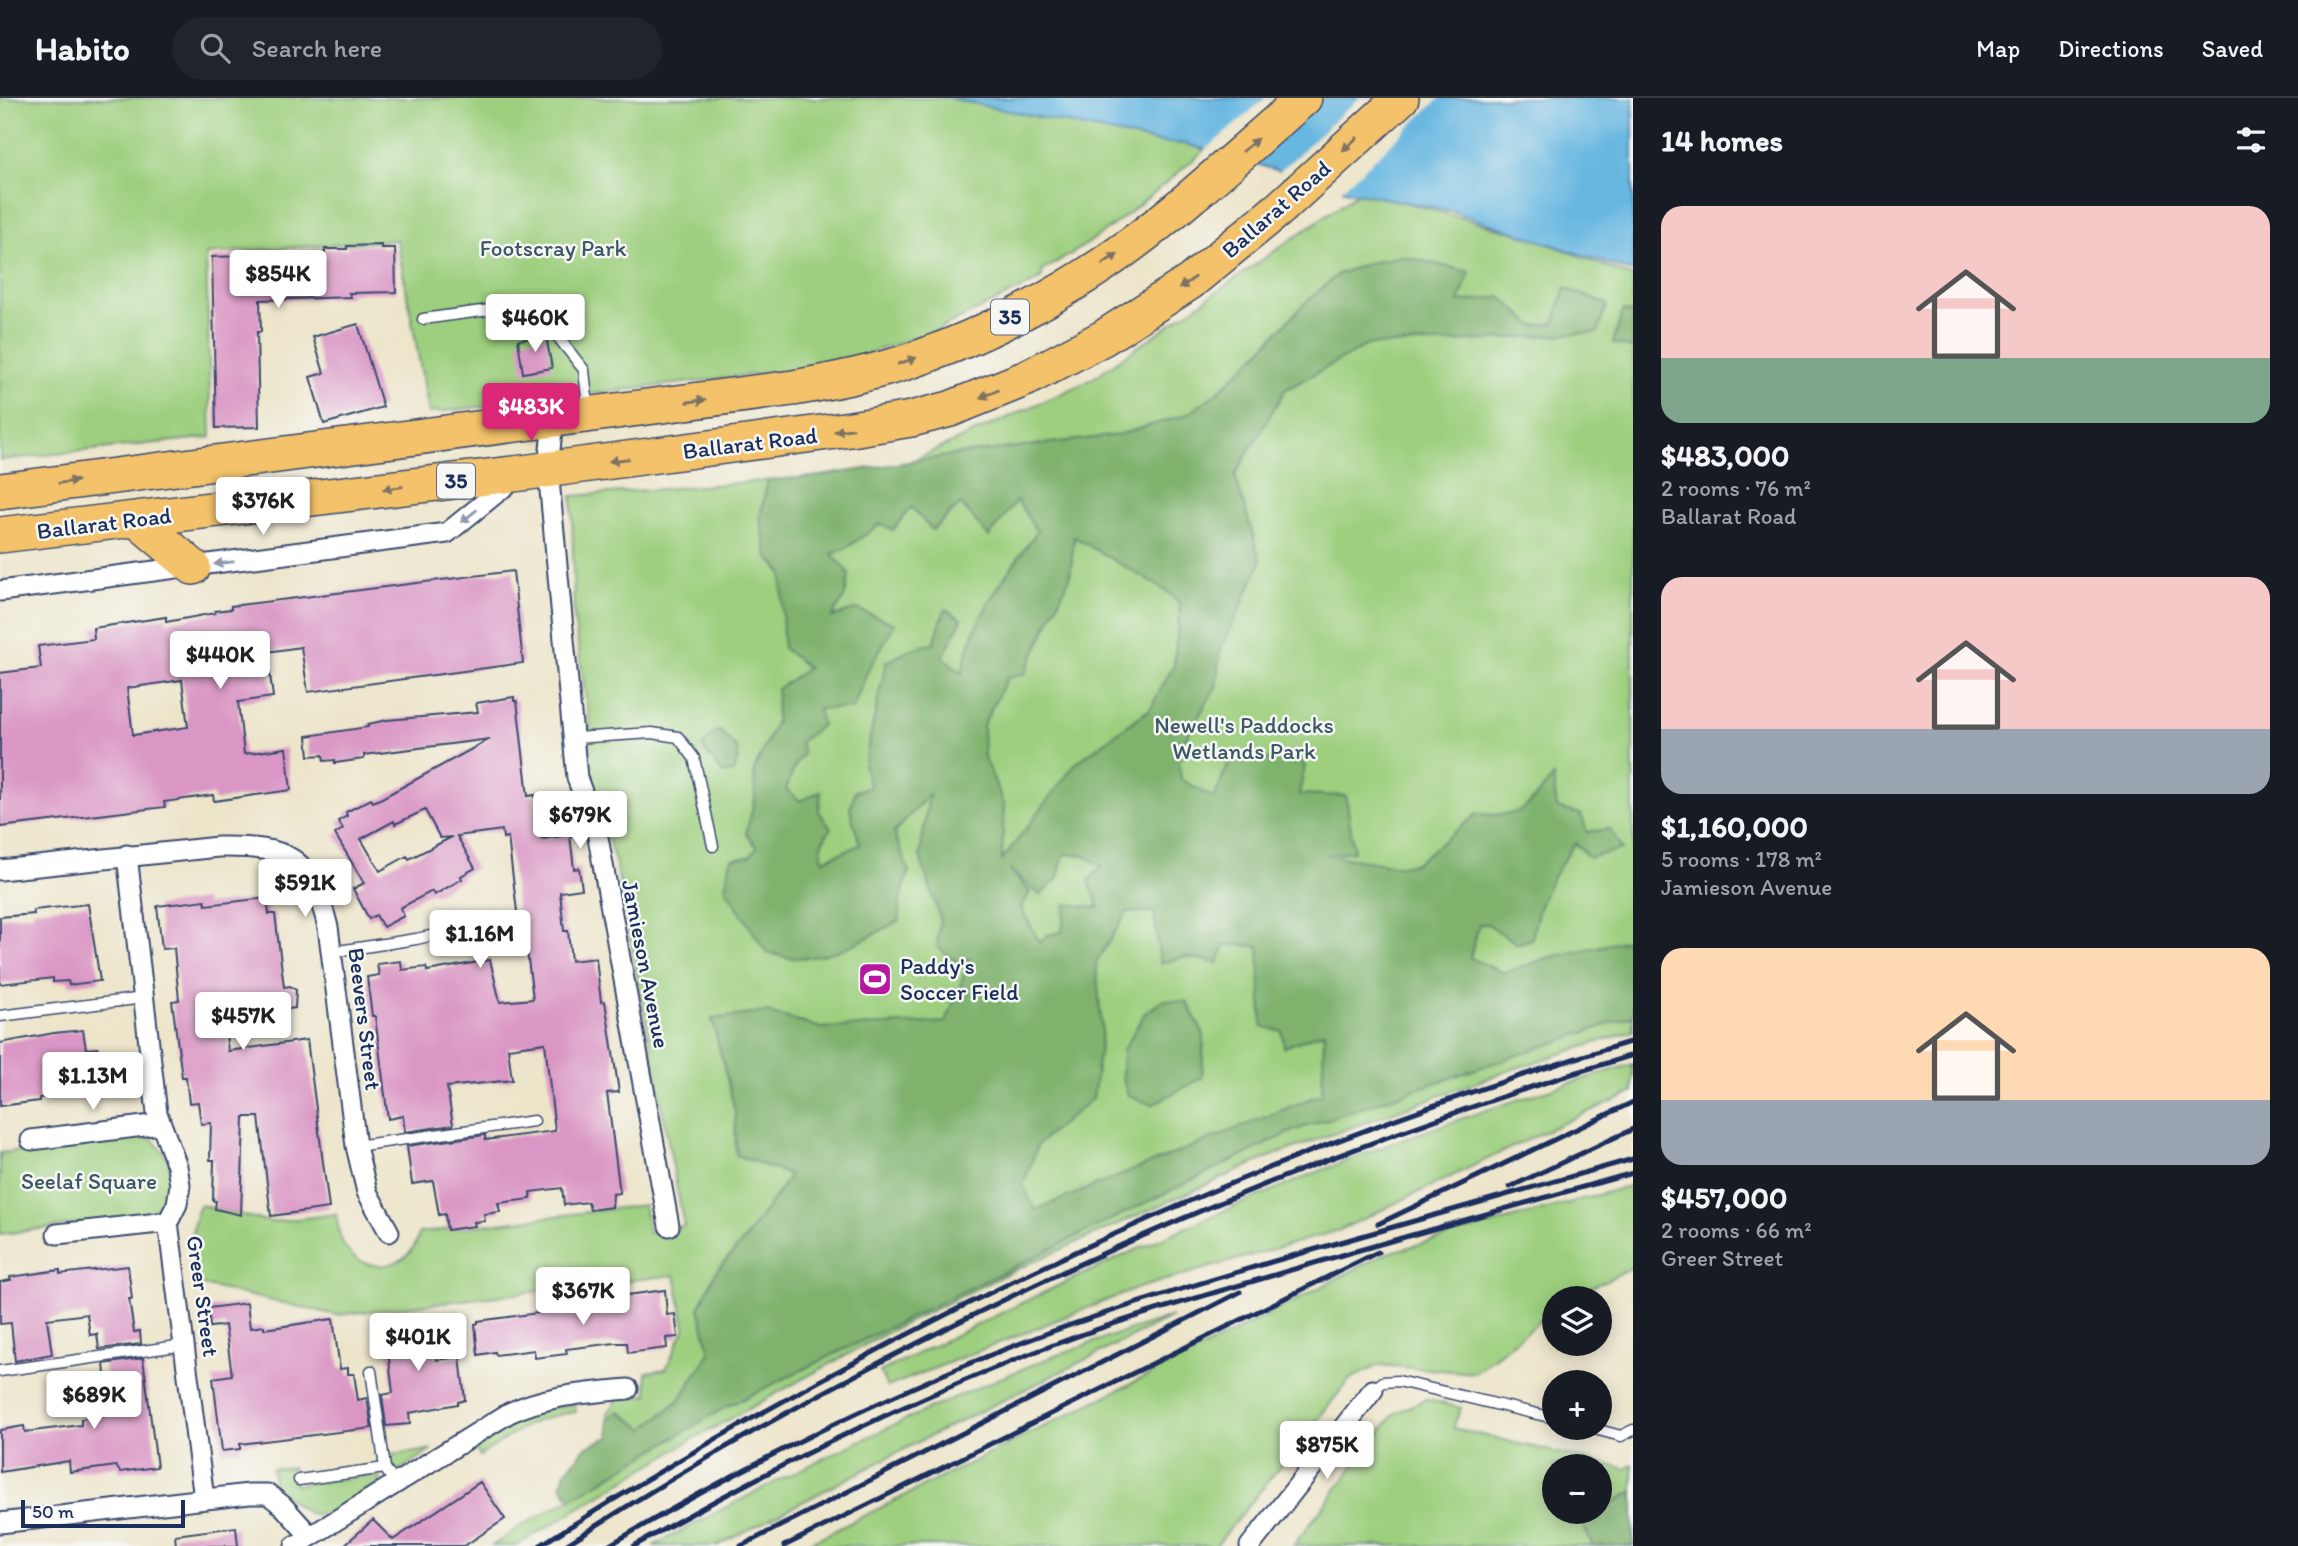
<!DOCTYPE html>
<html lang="en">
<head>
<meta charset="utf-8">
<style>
  body { margin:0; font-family:Itim,sans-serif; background:#20242c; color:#f1f3f6; height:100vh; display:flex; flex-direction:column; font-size:26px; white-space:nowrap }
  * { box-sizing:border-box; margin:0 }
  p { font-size:23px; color:#9ea1a6 }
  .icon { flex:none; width:38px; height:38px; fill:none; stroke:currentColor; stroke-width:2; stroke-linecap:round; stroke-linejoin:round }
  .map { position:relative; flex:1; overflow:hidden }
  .details { display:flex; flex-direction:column; background:#171b24; width:665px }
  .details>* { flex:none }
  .buttons { position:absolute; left:1542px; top:1188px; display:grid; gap:14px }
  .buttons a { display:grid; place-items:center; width:70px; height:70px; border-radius:50%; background:#171b24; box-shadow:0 4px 18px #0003; font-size:35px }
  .scale { position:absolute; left:21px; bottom:18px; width:164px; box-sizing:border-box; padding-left:7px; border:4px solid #1b2f5e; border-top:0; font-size:19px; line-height:24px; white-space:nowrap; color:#1b2f5e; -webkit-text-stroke:5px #f6f6f2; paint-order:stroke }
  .price { position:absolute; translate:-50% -60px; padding:0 16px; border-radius:7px; background:#fff; color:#222; font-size:23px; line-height:46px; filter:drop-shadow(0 2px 4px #0008) }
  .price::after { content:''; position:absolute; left:50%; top:42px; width:21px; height:16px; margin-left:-10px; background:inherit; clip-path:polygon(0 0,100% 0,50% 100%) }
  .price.current { background:#db2777; color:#fff }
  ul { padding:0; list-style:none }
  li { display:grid; align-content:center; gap:14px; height:371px; padding:0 28px }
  li span { display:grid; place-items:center; height:217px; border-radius:21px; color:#555 }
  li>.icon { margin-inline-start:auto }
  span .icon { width:126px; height:126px; fill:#fffc; stroke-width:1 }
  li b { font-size:30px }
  h2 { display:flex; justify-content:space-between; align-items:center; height:84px; padding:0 28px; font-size:30px }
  header { display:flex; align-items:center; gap:42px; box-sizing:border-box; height:98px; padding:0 35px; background:#171b24; border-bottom:2px solid #363941 }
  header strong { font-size:33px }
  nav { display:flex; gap:38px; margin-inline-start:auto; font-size:24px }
  .search { width:490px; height:63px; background:#20242c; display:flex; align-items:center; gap:18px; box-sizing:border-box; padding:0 24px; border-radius:38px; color:#9ea1a6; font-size:26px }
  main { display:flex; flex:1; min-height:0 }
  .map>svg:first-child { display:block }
</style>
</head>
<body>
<header>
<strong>Habito</strong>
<div class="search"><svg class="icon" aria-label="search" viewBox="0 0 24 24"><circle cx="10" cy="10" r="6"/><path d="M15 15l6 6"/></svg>Search here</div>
<nav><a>Map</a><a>Directions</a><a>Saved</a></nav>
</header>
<main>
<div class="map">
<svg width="1633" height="1448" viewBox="0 0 1633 1448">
  <rect width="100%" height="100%" fill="#f6f6f2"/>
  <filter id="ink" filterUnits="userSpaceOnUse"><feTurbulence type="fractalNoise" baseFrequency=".0143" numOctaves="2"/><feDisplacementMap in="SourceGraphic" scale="14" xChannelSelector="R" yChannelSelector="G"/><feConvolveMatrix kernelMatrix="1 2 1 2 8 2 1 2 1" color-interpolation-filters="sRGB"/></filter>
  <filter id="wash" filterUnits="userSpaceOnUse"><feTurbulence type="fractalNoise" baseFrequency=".00686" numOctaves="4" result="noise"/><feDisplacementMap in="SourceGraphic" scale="28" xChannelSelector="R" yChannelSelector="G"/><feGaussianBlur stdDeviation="1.57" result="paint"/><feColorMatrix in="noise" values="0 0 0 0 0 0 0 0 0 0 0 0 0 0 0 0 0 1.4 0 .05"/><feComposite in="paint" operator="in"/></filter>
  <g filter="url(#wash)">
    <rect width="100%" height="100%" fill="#ede5ca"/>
    <path fill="#9dcf7e" stroke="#5c7f6e" stroke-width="2" d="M0,0H948L1157,44L1186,46L1205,52C1153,95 1103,141 1043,172L1041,181L937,232L857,259L801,271L429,315L397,142L206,156L211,339L0,362Z
      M1362,92L1534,140L1633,179V933L1516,970L1269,1059L1010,1174L892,1232L695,1340L516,1448H492L518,1430L614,1376L608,1315L619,1300L648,1297L646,1274L666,1271L685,1229L675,1177L337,1217L197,1186C193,1154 187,1137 200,1107L271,1124L336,1116C338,1129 339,1142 347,1152C369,1179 413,1169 419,1135L644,1107L649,1135L684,1128L617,770L587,673L590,628L574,520L572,398L814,379L907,365L1089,283Z
      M1633,966V994L1554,1029L1340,1132L1138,1190L887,1289L880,1274C1016,1207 1153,1141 1293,1084C1404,1038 1518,1000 1633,966Z
      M135,1036L152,1041L168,1060L172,1083L163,1106L145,1118L0,1136V1055L30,1052V1048Z
      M1633,1087V1169L1570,1200H1554V1212L1475,1275L1379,1267L1350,1281L1216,1448H803L1221,1241L1384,1156Z
      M1172,1219L920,1343L717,1448H653C781,1379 911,1315 1047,1261C1088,1245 1130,1232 1172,1219Z
      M1425,1301L1461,1310L1453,1330L1626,1371L1633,1367V1394L1600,1411V1368H1554V1414H1594L1580,1421L1593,1448H1293L1394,1316Z
      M575,1306L576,1314C532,1319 516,1334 480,1358L474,1350L532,1313Z
      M432,1352L396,1374L392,1372L390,1357Z
      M292,1369L295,1387L372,1377L379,1379L380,1383C365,1397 324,1425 305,1413C293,1406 287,1395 274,1390L272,1371Z"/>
    <path fill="#7eb26d" stroke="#4c7066" stroke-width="2" fill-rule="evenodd" d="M1401,158L1470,174L1459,204L1501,199L1534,228L1554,225L1565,190L1607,206L1598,234L1440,245L1367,247L1285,292L1235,377L1261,464L1220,554L1216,589L1187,638L1179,666L1181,681L1214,700L1232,657L1261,664L1291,654L1305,668L1299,696L1346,698L1354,753L1327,757L1399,768L1416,765L1477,716C1524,720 1524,712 1553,679L1557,710L1581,716L1587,734L1610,731L1622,751L1589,760L1575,745C1551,780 1539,799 1532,841L1517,846L1488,826H1479L1470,860L1505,875L1547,860L1633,841V918L1293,1033L726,1309L571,1401L561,1387L565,1374L587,1348L610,1339L608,1321L619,1313L644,1331L679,1302L710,1255L699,1210L716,1173L745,1141L790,1077L736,1057L735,1013L712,921L766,914L822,930L946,924L970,861L956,863L937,849L940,821L920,758L929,696L894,735L909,773L899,805L900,822C868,840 836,859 799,860C788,861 777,857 766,854L725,790L731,761L750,758L757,749L746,735L755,701L754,672L776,623L777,591L808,570L783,550L782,475L768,459L760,419L768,382L814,379L959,356L1118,337L1188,316L1219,293L1258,255L1302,208L1338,176L1369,165ZM1017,402L1037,434C1006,476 971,522 962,575L943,559L962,521L945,511L934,545L912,551L886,564L864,668L870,689L855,693L850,711L860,747L823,762L821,746L831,730L819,714L821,693L800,703L786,691L795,668L803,656L800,644L822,627L818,611L853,610L868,572L895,526L857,511L832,519L845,498L849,476L832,456L845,451L880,426L893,432L911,409L932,432L961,406L989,439ZM1074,439L1168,494L1180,506L1174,567L1150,611L1076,665L1002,762L1004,706L984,659L983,627L1007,580L1025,576L1070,479ZM1064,756L1083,757L1102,768L1089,782L1099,810L1066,806L1062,834L1047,837L1040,845L1021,810L1030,794L1009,771L1040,797L1057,782ZM1127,814H1154L1160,865L1185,859L1218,865L1225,847L1259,848L1262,929L1282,933L1284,949L1324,934L1322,996L1035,1112L1023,1087L1038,1046L1093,1000L1102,934L1096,865Z
      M1623,212L1633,216V250L1613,245Z
      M720,633L738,652L737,664L733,674L723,676L702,649L713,635Z
      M1164,902L1187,904L1204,937L1202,980L1152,1007L1128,997L1122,979L1123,952L1145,915Z
      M1633,1394V1448H1593L1580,1421L1594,1414H1600V1411Z"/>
    <path fill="#67b7e1" stroke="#4173a0" stroke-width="2" d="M948,0H1633V174L1452,113L1352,94L1186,46L1157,44Z"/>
    <path fill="#ede5ca" d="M1266,0H1324L1246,68L1202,55Z
      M1359,0H1440L1339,94L1277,76Z"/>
    <g id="blocks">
      <path fill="#da96c5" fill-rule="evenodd" d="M381,147V150H395L396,194L349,195L351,199L260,202L261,234H257L259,329L216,330L212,159L325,155V151H347V148Z
        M358,226L383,309L324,326L310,279L324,275L313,239Z
        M546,238L552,270L523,275L518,242Z
        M513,473L523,565L308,594L301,549L267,554L273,599L238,604L244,656L286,650L291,692L214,703L213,697L164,704L165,709L0,729V575L41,570L38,548L94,541L93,530L166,519V524L215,515V513L231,511V508ZM182,582L188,629L133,637L127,590Z
        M514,599V603H517L528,698L535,697L541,741L570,737L574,771L579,770L582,791L560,794L564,833H568L571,863L596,860L601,904L605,903L619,994L607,995L620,1095L613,1096L612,1109L590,1112L588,1104L564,1107L562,1090L530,1094L531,1101L498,1105L500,1114L484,1116L485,1123L474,1124L475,1128L447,1132L445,1116L439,1117L433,1083L412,1086L407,1048L485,1037V1042L555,1033L545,945L508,950L512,982L447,989L453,1027L405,1034L403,1018L388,1021L375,918H372L367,879L379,877L377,866L401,863L402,872L426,869L427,873L490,862L500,904L533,901L524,829L519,830L508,739L503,740L502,732L457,738L475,770L461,778L462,781L434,797L432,793L400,810L404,818L383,829L376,817L369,821L353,791L364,785L335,736L343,731L338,723L347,718L346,714L371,701L373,704L382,700L490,641L364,657V661L335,665V662L324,663L323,657L309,658L307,638L368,629V626L387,622L478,614L476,605ZM425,712L440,740L452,739L409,761L407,758L380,773L361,741L394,723L395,726Z
        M267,800L269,816H275L284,889L290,888L296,892L295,910L224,920L228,953L307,942L329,1110L271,1118L259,1019H244L241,1117L215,1111L216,1103H213L214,1062H210L211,1025L201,1026L198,1004L189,1005L186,979H182L172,903L179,902L174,850L162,851L157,808L205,802L206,807Z
        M88,806L100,883L69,887L68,883L53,884V880L0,886V819L34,816L33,812Z
        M83,932L86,951L98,950L99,963L104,962L107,986L91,988V990L46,996V999L39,1000V1003L0,1008V945L54,935Z
        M128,1168L132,1201H129L134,1234L140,1233L141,1246L99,1251L97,1236L90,1237L87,1216L47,1221L52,1256L15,1263L11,1225L0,1226V1184L11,1182L10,1179L60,1172V1176Z
        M665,1192L667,1217L675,1216L678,1239L666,1240L667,1250L628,1255L627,1245H615L566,1251L567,1256L535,1260L534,1252L496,1257L495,1254L478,1257L475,1226L478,1225V1223L569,1211L568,1205Z
        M247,1205L250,1230L264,1228V1231L333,1221L340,1271L348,1270V1276H354L358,1302L367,1300L372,1330L240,1346V1351L222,1353L213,1280L232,1277L225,1227L210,1229L208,1210Z
        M419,1219L420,1224L431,1223L436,1262L460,1259L465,1302L458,1304V1306L409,1315L410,1326L386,1328L382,1297L393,1295L385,1229L389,1228L388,1223Z
        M143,1260L157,1369L120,1374L116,1368L70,1374L69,1363L0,1374V1332L24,1328L25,1334L81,1327V1321L107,1317L106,1306H108L104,1266Z
        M480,1384L505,1421L464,1448H343L373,1422L393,1442Z
        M236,1429L238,1448H176L175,1437Z"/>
    </g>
  </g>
  <g filter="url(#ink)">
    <use href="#blocks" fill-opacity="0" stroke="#3a4a6e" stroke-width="2"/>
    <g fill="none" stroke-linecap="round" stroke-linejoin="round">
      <g stroke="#3a4a6e" stroke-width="13">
        <path id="lane" d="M423,221L532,206L584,272L588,311
          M575,640L652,635L678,639L694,660L713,748
          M332,854L416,841L486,826
          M0,918L144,900
          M356,1048L534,1023
          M0,1273L185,1247
          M371,1273L385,1370
          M1373,1292L1383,1284L1398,1283L1554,1320
          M1591,1330L1621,1338L1633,1332
          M299,1382L385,1370L395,1386"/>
      </g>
      <g stroke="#3a4a6e" stroke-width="23">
        <path id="street" d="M553,322L548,371L577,680L597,734L669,1128
          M0,493L447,435L515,380
          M127,757L157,1015L177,1068L180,1087L177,1106L168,1124L204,1401
          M0,772L218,749C291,748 310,758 328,829L356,1048L367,1094L389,1134
          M31,1042L160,1026
          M57,1136L168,1124
          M0,1425L249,1396H268L283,1408L310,1438
          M295,1448L509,1315C547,1297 587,1295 628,1291
          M1250,1448L1373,1292"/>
      </g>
      <g stroke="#3a4a6e" stroke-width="38">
        <path id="highway" d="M0,393L793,290C829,284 863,277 897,267C973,244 1061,198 1125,151C1188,105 1245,51 1304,0
          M136,421L193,469
          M0,437L522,375L851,331L911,321L950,311L1027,280L1103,240L1190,184L1279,111L1401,0"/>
      </g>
      <use href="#lane" stroke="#fff" stroke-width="10"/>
      <use href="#street" stroke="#fff" stroke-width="19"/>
      <use href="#highway" stroke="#f3c26a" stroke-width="35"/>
      <path stroke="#1b2f5e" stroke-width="5" d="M1510,1089L1633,1031
        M1378,1126L1633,1004
        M539,1448C879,1233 1247,1056 1633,943
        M564,1448C894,1236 1257,1070 1633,957
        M608,1448C748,1365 893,1292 1045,1236C1119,1209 1195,1187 1271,1164C1392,1129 1512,1095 1633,1061
        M634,1448C770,1370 909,1301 1056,1246C1126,1220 1199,1199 1271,1178C1391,1142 1512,1109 1633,1075
        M741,1448L1240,1194
        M784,1448L1378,1154"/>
    </g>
    <defs><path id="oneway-solid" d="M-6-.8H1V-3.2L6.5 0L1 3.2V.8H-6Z" transform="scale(1.75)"/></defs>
    <g fill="#7c7163">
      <use href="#oneway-solid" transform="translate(1350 46) rotate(138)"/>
      <use href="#oneway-solid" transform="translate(1250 47) rotate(-41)"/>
      <use href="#oneway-solid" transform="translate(1110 161) rotate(-34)"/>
      <use href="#oneway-solid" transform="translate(1187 185) rotate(145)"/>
      <use href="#oneway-solid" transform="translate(907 263) rotate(-19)"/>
      <use href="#oneway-solid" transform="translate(989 296) rotate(158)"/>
      <use href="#oneway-solid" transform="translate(696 303) rotate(-8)"/>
      <use href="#oneway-solid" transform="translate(844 332) rotate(172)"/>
      <use href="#oneway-solid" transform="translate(619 362) rotate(173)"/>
      <use href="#oneway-solid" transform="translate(68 384) rotate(-7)"/>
      <use href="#oneway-solid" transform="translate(393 390) rotate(173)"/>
    </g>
    <g fill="#8d97ae">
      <use href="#oneway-solid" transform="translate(469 418) rotate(142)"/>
      <use href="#oneway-solid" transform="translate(224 465) rotate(173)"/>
    </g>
  </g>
  <defs>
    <g id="stadium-square" transform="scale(1.75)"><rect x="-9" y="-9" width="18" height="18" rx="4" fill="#b5179e" stroke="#f6f6f2"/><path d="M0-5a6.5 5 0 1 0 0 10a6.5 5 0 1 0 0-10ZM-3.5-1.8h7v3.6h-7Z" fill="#fff"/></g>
  </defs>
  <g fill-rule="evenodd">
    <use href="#stadium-square" x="875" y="881"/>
  </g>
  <g text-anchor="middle" stroke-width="5" stroke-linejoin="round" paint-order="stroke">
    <g fill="#f6f6f2" stroke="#5d6b8a" stroke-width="2">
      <rect x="991" y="201.5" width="38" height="35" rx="5"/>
      <rect x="437" y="365.5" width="38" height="35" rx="5"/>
    </g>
    <g font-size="21" font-weight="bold" fill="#1b2f5e">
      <text x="1010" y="226">35</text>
      <text x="456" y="390">35</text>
    </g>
    <g font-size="23" fill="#1b2f5e" stroke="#f6f6f2">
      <text transform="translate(1276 111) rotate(-41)" y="8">Ballarat Road</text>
      <text transform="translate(750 345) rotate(-7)" y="8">Ballarat Road</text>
      <text transform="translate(104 425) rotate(-7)" y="8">Ballarat Road</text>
      <text transform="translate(646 866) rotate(79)" y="8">Jamieson Avenue</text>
      <text transform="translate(365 921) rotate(83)" y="8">Beevers Street</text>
      <text transform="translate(203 1198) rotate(82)" y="8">Greer Street</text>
    </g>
    <g font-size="23" fill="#3c5766" stroke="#f6f6f2">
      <text x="553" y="158">Footscray Park</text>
      <text x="1244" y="635">Newell's Paddocks<tspan x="1244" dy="26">Wetlands Park</tspan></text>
      <text x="89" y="1091">Seelaf Square</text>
    </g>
    <g font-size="23" fill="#1b2f5e" stroke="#f6f6f2" text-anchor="start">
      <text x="900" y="876">Paddy's<tspan x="900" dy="26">Soccer Field</tspan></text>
    </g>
  </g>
</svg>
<div class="buttons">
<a><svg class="icon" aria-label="layers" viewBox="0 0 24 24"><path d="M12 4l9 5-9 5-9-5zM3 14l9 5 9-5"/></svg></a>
<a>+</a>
<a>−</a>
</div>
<div class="scale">50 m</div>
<b class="price" style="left:278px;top:212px">$854K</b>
<b class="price" style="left:535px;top:256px">$460K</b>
<b class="price current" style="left:531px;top:345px">$483K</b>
<b class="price" style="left:263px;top:439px">$376K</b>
<b class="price" style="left:220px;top:593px">$440K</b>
<b class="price" style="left:580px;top:753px">$679K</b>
<b class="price" style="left:305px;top:821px">$591K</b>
<b class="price" style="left:480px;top:872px">$1.16M</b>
<b class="price" style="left:243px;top:954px">$457K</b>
<b class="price" style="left:93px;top:1014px">$1.13M</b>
<b class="price" style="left:583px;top:1229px">$367K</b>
<b class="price" style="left:418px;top:1275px">$401K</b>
<b class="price" style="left:94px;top:1333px">$689K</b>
<b class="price" style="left:1327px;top:1383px">$875K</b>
</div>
<section class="details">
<h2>14 homes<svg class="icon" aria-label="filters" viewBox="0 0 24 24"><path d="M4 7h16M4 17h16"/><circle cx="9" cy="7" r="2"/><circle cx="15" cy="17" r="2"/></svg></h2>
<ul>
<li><span style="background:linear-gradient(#f6c9c9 70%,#7fa58c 0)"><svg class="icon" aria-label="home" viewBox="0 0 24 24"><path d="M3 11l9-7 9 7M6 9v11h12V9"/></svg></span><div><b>$483,000</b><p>2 rooms · 76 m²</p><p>Ballarat Road</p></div></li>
<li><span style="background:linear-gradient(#f6c9c9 70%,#9aa5b1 0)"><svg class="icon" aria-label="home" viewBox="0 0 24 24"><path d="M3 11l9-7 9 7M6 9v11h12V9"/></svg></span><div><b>$1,160,000</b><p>5 rooms · 178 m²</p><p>Jamieson Avenue</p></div></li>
<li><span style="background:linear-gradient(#ffd9b3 70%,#9aa5b1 0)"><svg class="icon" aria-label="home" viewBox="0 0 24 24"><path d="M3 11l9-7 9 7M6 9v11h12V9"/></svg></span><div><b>$457,000</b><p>2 rooms · 66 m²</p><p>Greer Street</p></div></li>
</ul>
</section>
</main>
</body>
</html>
